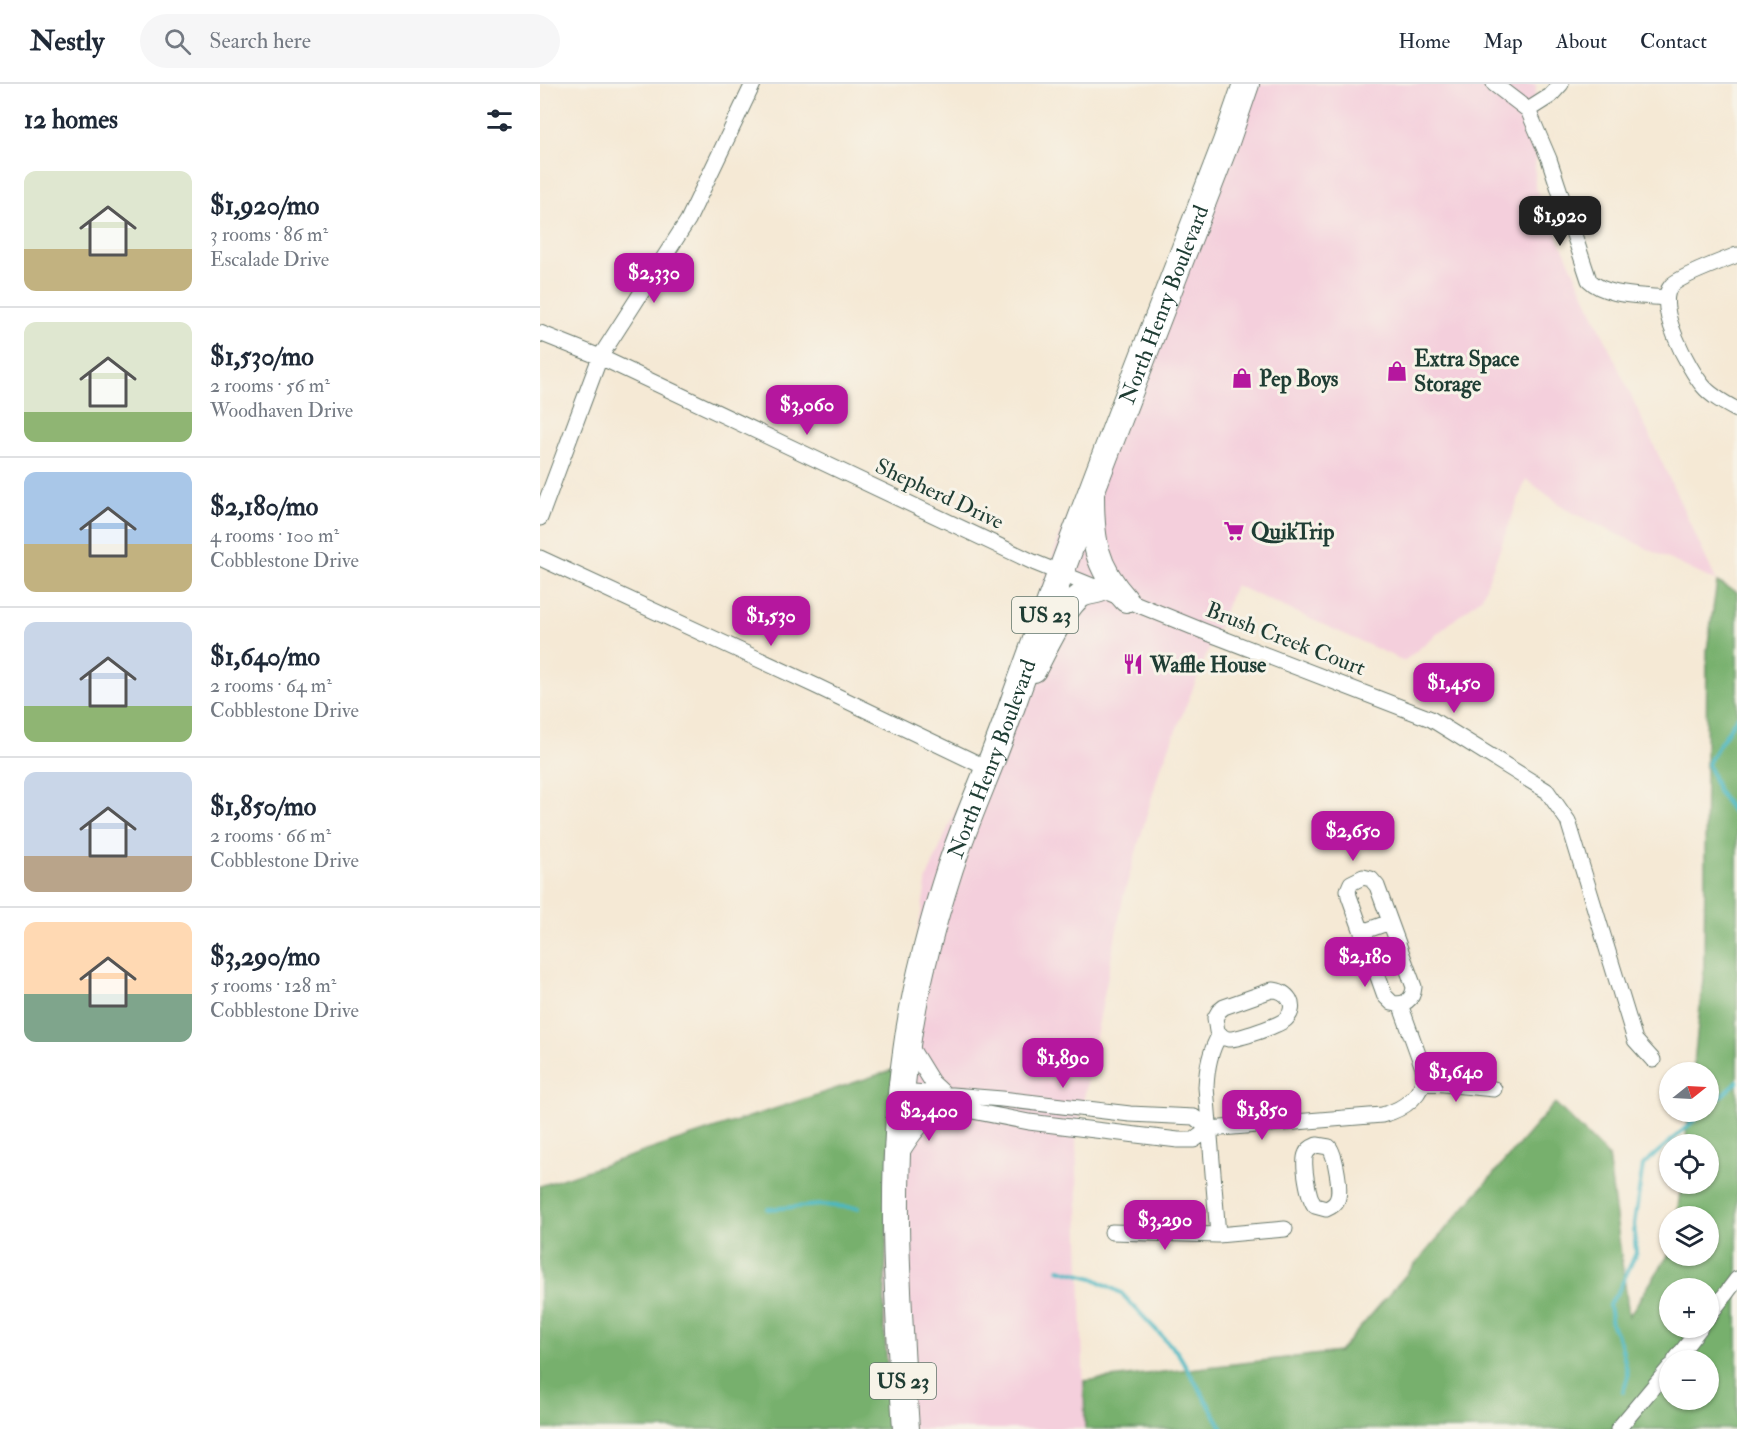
<!DOCTYPE html>
<html lang="en">
<head>
<meta charset="utf-8">
<style>
  body { margin:0; font-family:"IM FELL Double Pica",serif; background:#f6f6f7; color:#1f2937; height:100vh; display:flex; flex-direction:column; font-size:22px; white-space:nowrap }
  * { box-sizing:border-box; margin:0 }
  p { font-size:20px; color:#747a83 }
  .icon { flex:none; width:33px; height:33px; fill:none; stroke:currentColor; stroke-width:2; stroke-linecap:round; stroke-linejoin:round }
  .map { position:relative; flex:1; overflow:hidden }
  .drawer { display:flex; flex-direction:column; background:#fff; width:540px }
  .drawer>* { flex:none }
  .needle { width:39px; rotate:72deg }
  .controls { position:absolute; left:1119px; top:978px; display:grid; gap:12px }
  .controls a { display:grid; place-items:center; width:60px; height:60px; border-radius:50%; background:#fff; box-shadow:0 2px 4px #0004; font-size:30px }
  .price { position:absolute; translate:-50% -51px; padding:0 14px; border-radius:12px; background:#b5179e; color:#fff; font-size:20px; line-height:39px; filter:drop-shadow(0 2px 3px #0008) }
  .price::after { content:''; position:absolute; left:50%; top:36px; width:18px; height:14px; margin-left:-9px; background:inherit; clip-path:polygon(0 0,100% 0,50% 100%) }
  .price.selected { background:#222; color:#fff }
  ul { padding:0; list-style:none }
  li { display:flex; align-items:center; gap:18px; height:150px; padding:0 24px }
  li+li { border-top:2px solid #e0e1e3 }
  li span { display:grid; place-items:center; flex:none; width:168px; height:120px; border-radius:12px; color:#555 }
  li>.icon { margin-inline-start:auto }
  span .icon { width:72px; height:72px; fill:#fffc; stroke-width:1 }
  li b { font-size:26px }
  h2 { display:flex; justify-content:space-between; align-items:center; height:72px; padding:0 24px; font-size:26px }
  header { display:flex; align-items:center; gap:36px; box-sizing:border-box; height:84px; padding:0 30px; background:#fff; border-bottom:2px solid #e0e1e3 }
  header strong { font-size:28px }
  nav { display:flex; gap:33px; margin-inline-start:auto; font-size:21px }
  .search { width:420px; height:54px; background:#f6f6f7; display:flex; align-items:center; gap:15px; box-sizing:border-box; padding:0 21px; border-radius:33px; color:#747a83; font-size:22px }
  main { display:flex; flex:1; min-height:0 }
  .map>svg:first-child { display:block }
</style>
</head>
<body>
<header>
<strong>Nestly</strong>
<div class="search"><svg class="icon" aria-label="search" viewBox="0 0 24 24"><circle cx="10" cy="10" r="6"/><path d="M15 15l6 6"/></svg>Search here</div>
<nav><a>Home</a><a>Map</a><a>About</a><a>Contact</a></nav>
</header>
<main>
<section class="drawer">
<h2>12 homes<svg class="icon" aria-label="filters" viewBox="0 0 24 24"><path d="M4 7h16M4 17h16"/><circle cx="9" cy="7" r="2"/><circle cx="15" cy="17" r="2"/></svg></h2>
<ul>
<li><span style="background:linear-gradient(#dfe7d0 65%,#c2b280 0)"><svg class="icon" aria-label="home" viewBox="0 0 24 24"><path d="M3 11l9-7 9 7M6 9v11h12V9"/></svg></span><div><b>$1,920/mo</b><p>3 rooms · 86 m²</p><p>Escalade Drive</p></div></li>
<li><span style="background:linear-gradient(#dfe7d0 75%,#8fb573 0)"><svg class="icon" aria-label="home" viewBox="0 0 24 24"><path d="M3 11l9-7 9 7M6 9v11h12V9"/></svg></span><div><b>$1,530/mo</b><p>2 rooms · 56 m²</p><p>Woodhaven Drive</p></div></li>
<li><span style="background:linear-gradient(#a9c7e8 60%,#c2b280 0)"><svg class="icon" aria-label="home" viewBox="0 0 24 24"><path d="M3 11l9-7 9 7M6 9v11h12V9"/></svg></span><div><b>$2,180/mo</b><p>4 rooms · 100 m²</p><p>Cobblestone Drive</p></div></li>
<li><span style="background:linear-gradient(#c9d6e8 70%,#8fb573 0)"><svg class="icon" aria-label="home" viewBox="0 0 24 24"><path d="M3 11l9-7 9 7M6 9v11h12V9"/></svg></span><div><b>$1,640/mo</b><p>2 rooms · 64 m²</p><p>Cobblestone Drive</p></div></li>
<li><span style="background:linear-gradient(#c9d6e8 70%,#b9a48a 0)"><svg class="icon" aria-label="home" viewBox="0 0 24 24"><path d="M3 11l9-7 9 7M6 9v11h12V9"/></svg></span><div><b>$1,850/mo</b><p>2 rooms · 66 m²</p><p>Cobblestone Drive</p></div></li>
<li><span style="background:linear-gradient(#ffd9b3 60%,#7fa58c 0)"><svg class="icon" aria-label="home" viewBox="0 0 24 24"><path d="M3 11l9-7 9 7M6 9v11h12V9"/></svg></span><div><b>$3,290/mo</b><p>5 rooms · 128 m²</p><p>Cobblestone Drive</p></div></li>
</ul>
</section>
<div class="map">
<svg width="1197" height="1345" viewBox="0 0 1197 1345">
  <rect width="100%" height="100%" fill="#f7f3e8"/>
  <filter id="ink" filterUnits="userSpaceOnUse"><feTurbulence type="fractalNoise" baseFrequency=".0167" numOctaves="2"/><feDisplacementMap in="SourceGraphic" scale="12" xChannelSelector="R" yChannelSelector="G"/><feConvolveMatrix kernelMatrix="1 2 1 2 8 2 1 2 1" color-interpolation-filters="sRGB"/></filter>
  <filter id="wash" filterUnits="userSpaceOnUse"><feTurbulence type="fractalNoise" baseFrequency=".008" numOctaves="4" result="noise"/><feDisplacementMap in="SourceGraphic" scale="24" xChannelSelector="R" yChannelSelector="G"/><feGaussianBlur stdDeviation="1.35" result="paint"/><feColorMatrix in="noise" values="0 0 0 0 0 0 0 0 0 0 0 0 0 0 0 0 0 1.4 0 .05"/><feComposite in="paint" operator="in"/></filter>
  <g filter="url(#wash)">
    <rect width="100%" height="100%" fill="#f5e9d5"/>
    <path fill="#f4cfdc" d="M709,0H996L995,103L1177,498L1029,427L986,395L942,513L864,577L695,501L619,688L583,814L536,1055L545,1345H352L344,1240L351,1012L387,794L459,624L519,454Z"/>
    <path fill="#77b06d" stroke="#4b7650" stroke-width="1.5" fill-rule="evenodd" d="M1177,498L1197,508V1345H545L544,1297L799,1268L1015,1019L1068,1072L1089,1232L1129,1170L1130,1172H1168V1132H1137L1141,1100H1168V1060H1145L1149,1028H1168V988H1153L1164,886L1167,566ZM1130,1204H1168V1244H1130ZM1130,1276H1168V1316H1130Z
      M355,985L351,1012L344,1240L352,1345H0V1102Z"/>
    <g fill="none" stroke-linecap="round" stroke-linejoin="round">
      <path stroke="#4ab8c3" stroke-width="4" d="M1197,633C1188,649 1176,663 1168,680L1178,707L1197,734
        M1168,1024L1197,998
        M228,1125L282,1121L318,1124
        M519,1185L553,1194L581,1209L638,1269L683,1345
        M1083,1308L1088,1292L1081,1260L1072,1241L1069,1221L1080,1204L1096,1169L1094,1140L1103,1081L1164,1028"/>
    </g>
  </g>
  <g filter="url(#ink)">
    <g fill="none" stroke-linecap="round" stroke-linejoin="round">
      <g stroke="#6a796c" stroke-width="17">
        <path id="minor" d="M954,0L988,26L1009,75L1049,196C1066,213 1102,211 1125,214
          M988,26L1010,12L1021,0
          M1197,171C1184,176 1138,193 1131,202C1114,222 1149,285 1163,302C1171,312 1186,320 1197,326
          M0,249L60,273L493,478L663,547L891,635L1007,707L1028,737L1095,956L1113,976
          M0,434L60,273L148,136L213,0
          M0,474L276,602L447,684
          M823,793L831,795L837,802L874,903C873,916 864,922 852,919L845,912L809,812L808,806L811,799Z
          M822,848L850,838
          M732,906C747,906 759,922 746,935C740,941 697,956 688,955C683,954 680,951 677,947L675,934L679,927L684,923Z
          M368,959L392,998L407,1012
          M883,998L954,1005
          M361,1007L462,1015L590,1030L654,1033L669,1045
          M360,1020L422,1025L489,1038L638,1056H654L669,1045L842,1031C863,1026 888,1009 883,984L860,920
          M777,1061L789,1063C795,1070 802,1107 797,1116C795,1121 791,1123 786,1125L775,1122C768,1114 762,1078 766,1070C768,1065 772,1063 777,1061Z
          M360,1071C375,1047 382,1036 408,1024
          M572,1148L678,1151L745,1145
          M678,1151L666,1003C667,983 670,967 680,950
          M1168,1233L1197,1195
          M1135,1276L1160,1244
          M1078,1345L1130,1283"/>
      </g>
      <g stroke="#6a796c" stroke-width="26">
        <path id="primary" d="M552,411C552,455 555,482 586,516
          M494,586C504,568 525,520 542,511C548,508 555,508 560,506"/>
      </g>
      <g stroke="#6a796c" stroke-width="28">
        <g id="trunk">
          <path id="s1" d="M366,1345C358,1220 348,1093 366,968C374,906 391,843 410,784C427,733 450,684 468,633C537,440 612,250 686,58L706,0"/>
        </g>
      </g>
      <use href="#minor" stroke="#fff" stroke-width="15"/>
      <use href="#primary" stroke="#fff" stroke-width="24"/>
      <use href="#trunk" stroke="#fff" stroke-width="26"/>
    </g>
  </g>
  <defs>
    <g id="shop-bare" transform="scale(1.62)"><path d="M-5-2.5h2.3a2.7 3.5 0 0 1 5.4 0H5L5.5 6h-11ZM-1.5-2.5h3a1.5 2.3 0 0 0-3 0Z" fill="#b5179e" stroke="#f7f3e8" stroke-width="2.5" paint-order="stroke"/></g>
    <g id="supermarket-bare" transform="scale(1.62)"><path d="M-6-5.5h2.5l.6 2H6L4.5 2H-2.5L-4.4-4H-6ZM-1.5 3.2a1.3 1.3 0 1 0 .1 0ZM3 3.2a1.3 1.3 0 1 0 .1 0Z" fill="#b5179e" stroke="#f7f3e8" stroke-width="2.5" paint-order="stroke"/></g>
    <g id="restaurant-bare" transform="scale(1.62)"><path d="M-5-6h1v4h1v-4h1v4h1v-4h1v5L-1.5 .5V6h-2V.5L-5-1ZM5-6V6H3V1.5H1.5Q1.5-4 5-6Z" fill="#b5179e" stroke="#f7f3e8" stroke-width="2.5" paint-order="stroke"/></g>
  </defs>
  <g fill-rule="evenodd">
    <use href="#shop-bare" x="857" y="287"/>
    <use href="#shop-bare" x="702" y="294"/>
    <use href="#supermarket-bare" x="694" y="447"/>
    <use href="#restaurant-bare" x="593" y="580"/>
  </g>
  <g text-anchor="middle" stroke-width="6" stroke-linejoin="round" paint-order="stroke">
    <g fill="#f7f3e8" stroke="#60746a" stroke-width="1.5">
      <rect x="472" y="513" width="66" height="36" rx="4.5"/>
      <rect x="330" y="1279" width="66" height="36" rx="4.5"/>
    </g>
    <g font-size="21" font-weight="bold" fill="#1f3d34">
      <text x="505" y="538">US 23</text>
      <text x="363" y="1304">US 23</text>
    </g>
    <g font-size="22" fill="#1f3d34" stroke="#f7f3e8">
      <text dy="8" stroke="none"><textPath href="#s1" startOffset="1170">North Henry Boulevard</textPath></text>
      <text transform="translate(400 409) rotate(25)" y="8">Shepherd Drive</text>
      <text transform="translate(746 554) rotate(21)" y="8">Brush Creek Court</text>
      <text dy="8" stroke="none"><textPath href="#s1" startOffset="684">North Henry Boulevard</textPath></text>
    </g>
    <g font-size="22" font-weight="bold" fill="#1f3d34" stroke="#f7f3e8" text-anchor="start">
      <text x="874" y="282">Extra Space<tspan x="874" dy="25">Storage</tspan></text>
      <text x="719" y="302">Pep Boys</text>
      <text x="711" y="455">QuikTrip</text>
      <text x="610" y="588">Waffle House</text>
    </g>
  </g>
</svg>
<div class="controls">
<a><svg class="needle" viewBox="-14 -14 28 28"><path d="M0-13l5 13h-10z" fill="#e53935"/><path d="M0 13l5-13h-10z" fill="#747a83"/></svg></a>
<a><svg class="icon" aria-label="locate" viewBox="0 0 24 24"><circle cx="12" cy="12" r="6"/><path d="M12 2v4M12 18v4M2 12h4M18 12h4"/></svg></a>
<a><svg class="icon" aria-label="layers" viewBox="0 0 24 24"><path d="M12 4l9 5-9 5-9-5zM3 14l9 5 9-5"/></svg></a>
<a>+</a>
<a>−</a>
</div>
<b class="price selected" style="left:1020px;top:163px">$1,920</b>
<b class="price" style="left:114px;top:220px">$2,330</b>
<b class="price" style="left:267px;top:352px">$3,060</b>
<b class="price" style="left:231px;top:563px">$1,530</b>
<b class="price" style="left:914px;top:630px">$1,450</b>
<b class="price" style="left:813px;top:778px">$2,650</b>
<b class="price" style="left:825px;top:904px">$2,180</b>
<b class="price" style="left:523px;top:1005px">$1,890</b>
<b class="price" style="left:916px;top:1019px">$1,640</b>
<b class="price" style="left:722px;top:1057px">$1,850</b>
<b class="price" style="left:389px;top:1058px">$2,400</b>
<b class="price" style="left:625px;top:1167px">$3,290</b>
</div>
</main>
</body>
</html>
